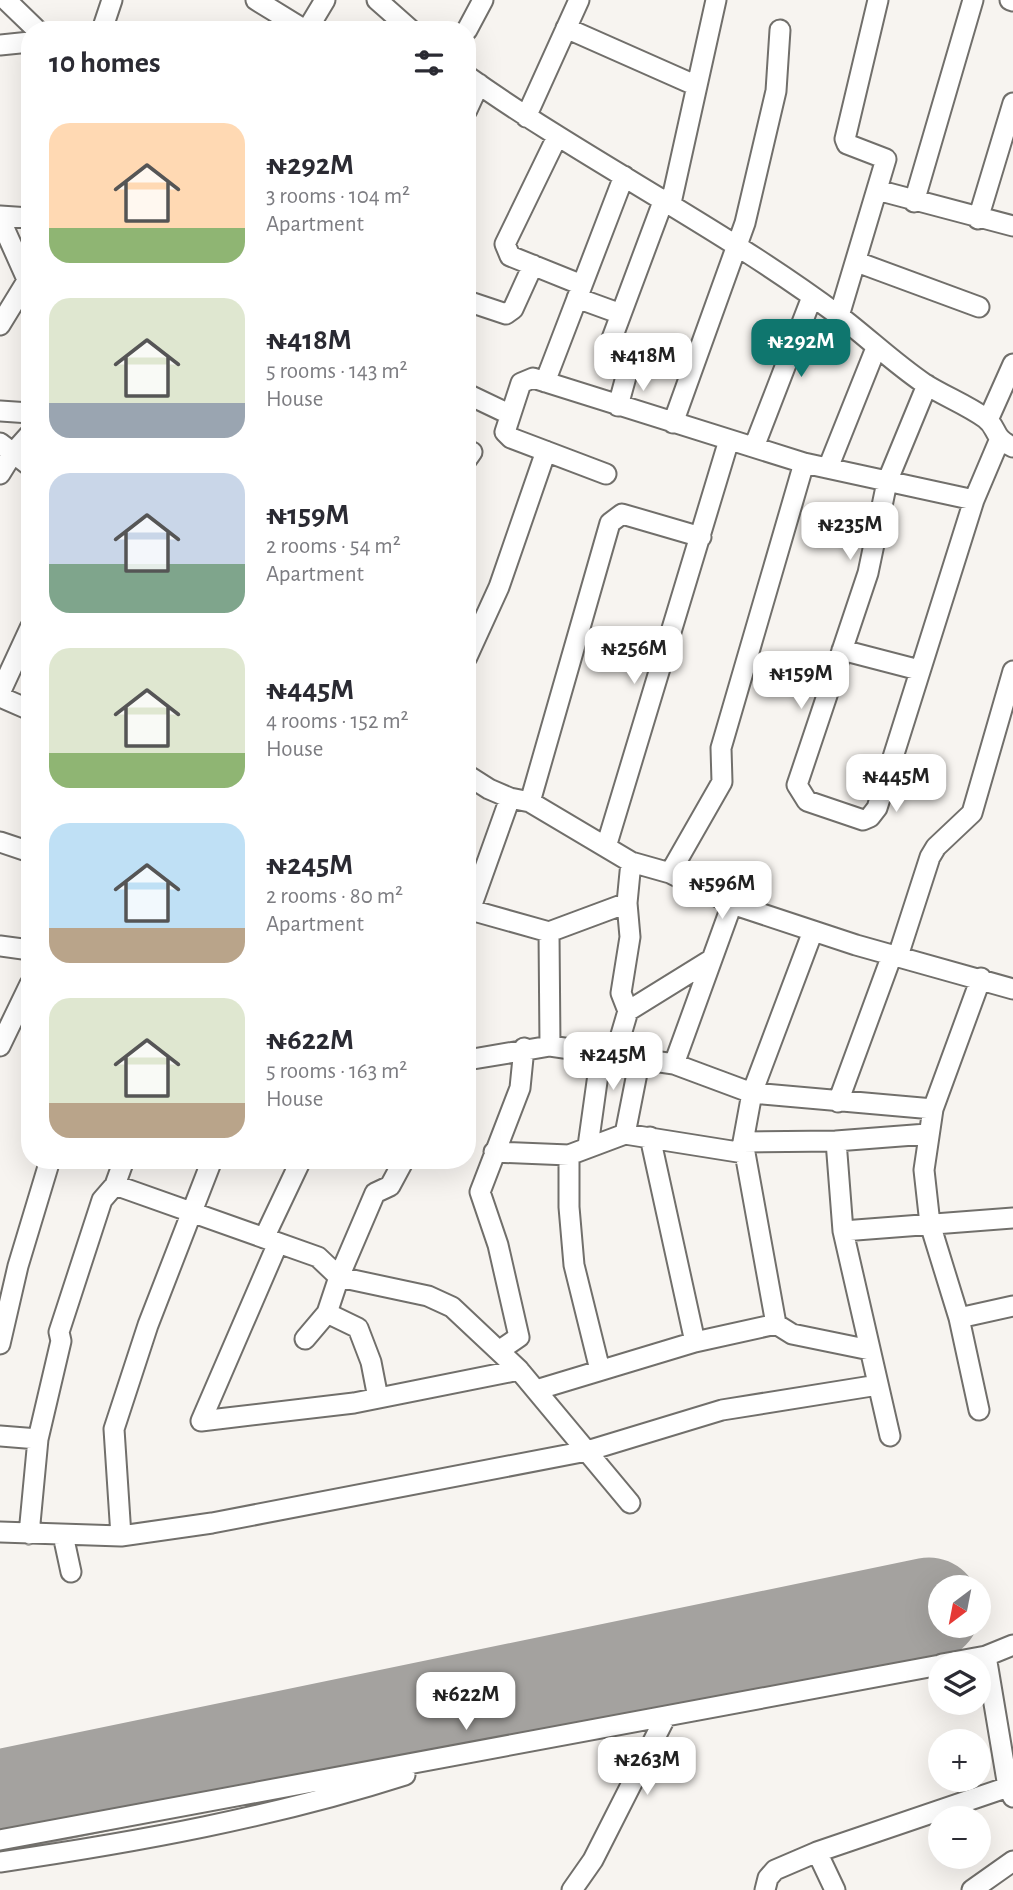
<!DOCTYPE html>
<html lang="en">
<head>
<meta charset="utf-8">
<style>
  body { margin:0; font-family:"Alegreya Sans",sans-serif; background:#f7f7f7; color:#2b2b33; height:100vh; display:flex; flex-direction:column; font-size:26px; white-space:nowrap }
  * { box-sizing:border-box; margin:0 }
  p { font-size:23px; color:#7c7c81 }
  .icon { flex:none; width:38px; height:38px; fill:none; stroke:currentColor; stroke-width:2; stroke-linecap:round; stroke-linejoin:round }
  .map { position:relative; flex:1; overflow:hidden }
  .details { position:absolute; left:21px; top:21px; width:455px; height:1148px; display:flex; flex-direction:column; background:#fff; border-radius:28px; box-shadow:0 7px 28px #0002 }
  .details>* { flex:none }
  .needle { width:46px; rotate:212deg }
  .tools { position:absolute; left:928px; top:1575px; display:grid; gap:14px }
  .tools a { display:grid; place-items:center; width:63px; height:63px; border-radius:50%; background:#fff; box-shadow:0 7px 28px #0002; font-size:35px }
  .price { position:absolute; translate:-50% -60px; padding:0 16px; border-radius:14px; background:#fff; color:#222; font-size:23px; line-height:46px; filter:drop-shadow(0 2px 4px #0008) }
  .price::after { content:''; position:absolute; left:50%; top:42px; width:21px; height:16px; margin-left:-10px; background:inherit; clip-path:polygon(0 0,100% 0,50% 100%) }
  .price.on { background:#0f766e; color:#fff }
  ul { padding:0; list-style:none }
  li { display:flex; align-items:center; gap:21px; height:175px; padding:0 28px }
  li span { display:grid; place-items:center; flex:none; width:196px; height:140px; border-radius:21px; color:#555 }
  li>.icon { margin-inline-start:auto }
  span .icon { width:84px; height:84px; fill:#fffc; stroke-width:1 }
  li b { font-size:30px }
  h2 { display:flex; justify-content:space-between; align-items:center; height:84px; padding:0 28px; font-size:30px }
  .map>svg:first-child { display:block }
</style>
</head>
<body>
<div class="map">
<svg width="1013" height="1890" viewBox="0 0 1013 1890">
  <rect width="100%" height="100%" fill="#f7f4f0"/>
  <g fill="none" stroke-linecap="round" stroke-linejoin="round">
    <path stroke="#a4a29f" stroke-width="103" d="M0,1801L929,1609"/>
    <g stroke="#716f6b" stroke-width="23">
      <path id="minor" d="M6,0L37,30
        M256,0L305,30
        M377,0L411,30
        M1010,0L1013,1
        M566,28L697,86
        M102,30L112,0
        M307,30L325,0
        M467,30L483,0
        M0,45L30,42
        M467,76C587,161 720,227 838,315C867,337 894,363 925,384C944,396 967,405 985,418C999,428 991,437 1013,447
        M467,110L479,84
        M526,117L579,0
        M557,137L505,244L510,256L582,285
        M877,190L1013,226
        M914,202L973,0
        M671,203L716,0
        M0,216L30,218
        M0,219L30,286
        M978,219L1013,103
        M857,262L979,307
        M577,298L621,314
        M467,301L506,314L513,309L533,265
        M839,316L886,159L847,144L845,139L878,0
        M0,325L30,276
        M545,382L624,176
        M927,385L887,482L868,573L797,785L807,801L863,820L870,817L877,808L974,500L999,441
        M467,394L509,414
        M618,406L627,373L611,348V341L664,199
        M0,411L30,413
        M988,420L1013,364
        M673,423L745,223L776,91L780,30
        M0,443L30,466
        M754,447L812,297
        M467,459L472,452
        M828,468L876,348
        M0,474L13,453L30,434
        M606,474L511,438L505,432L521,383L533,378L804,463L974,500
        M842,650L919,670
        M467,657L499,587L546,451
        M0,693L30,628
        M0,697L30,710
        M467,775L489,789L510,798L530,802L631,862L670,873L732,904L856,945L1013,989
        M530,802L610,523L622,514L701,537
        M0,842L30,852
        M606,847L729,440
        M670,873L722,782L721,748L804,463
        M467,909L549,932L627,903
        M470,910L510,798
        M549,932L550,1046
        M0,946L30,950
        M898,956L930,857L936,847L972,813L1013,671
        M628,1011L621,993L630,937L627,903L631,862
        M0,1046L30,984
        M615,1055L628,1011L712,959
        M467,1060L550,1046L674,1064L752,1093L933,1109
        M674,1064L732,904
        M838,1102L892,955
        M625,1134L640,1058
        M650,1137L695,1342
        M836,1141L843,1231L890,1436
        M743,1142L836,1141L927,1134
        M588,1146L601,1053
        M494,1152L569,1155L625,1134L744,1153
        M569,1155V1207L574,1265L600,1370
        M115,1185L124,1160
        M843,1231L1013,1218
        M264,1238L301,1160
        M278,1243L201,1421L354,1403L519,1370
        M327,1313L358,1328L371,1362L378,1398
        M959,1318L1013,1306
        M776,1324L743,1142L752,1093L813,931
        M305,1339L327,1313L339,1277L375,1193L390,1186L404,1160
        M0,1344L18,1266L50,1160
        M500,1350L519,1337L498,1245L480,1192L520,1088L524,1048
        M536,1390L695,1342L776,1324L792,1334L870,1350
        M979,1410L959,1318L930,1224L924,1170L933,1109L981,978
        M0,1436L38,1439
        M0,1532L121,1536L212,1523L587,1451L722,1410L878,1385
        M29,1534L38,1439L61,1341L59,1332L102,1200L115,1185L318,1257L339,1277L428,1296L452,1307L519,1370L630,1503
        M63,1535L71,1572
        M121,1536L114,1429L148,1325L212,1160
        M986,1656L1008,1787L1013,1797
        M942,1664L986,1656L1013,1645
        M0,1840L940,1665
        M817,1852L835,1890
        M0,1862C137,1842 274,1817 405,1775
        M572,1890L593,1860L666,1716
        M765,1890L768,1878L775,1870L817,1852L1008,1787
        M972,1890L1013,1861"/>
    </g>
    <use href="#minor" stroke="#fff" stroke-width="19"/>
  </g>
</svg>
<div class="tools">
<a><svg class="needle" viewBox="-14 -14 28 28"><path d="M0-13l5 13h-10z" fill="#e53935"/><path d="M0 13l5-13h-10z" fill="#7c7c81"/></svg></a>
<a><svg class="icon" aria-label="layers" viewBox="0 0 24 24"><path d="M12 4l9 5-9 5-9-5zM3 14l9 5 9-5"/></svg></a>
<a>+</a>
<a>−</a>
</div>
<b class="price on" style="left:801px;top:379px">₦292M</b>
<b class="price" style="left:643px;top:393px">₦418M</b>
<b class="price" style="left:850px;top:562px">₦235M</b>
<b class="price" style="left:634px;top:686px">₦256M</b>
<b class="price" style="left:801px;top:711px">₦159M</b>
<b class="price" style="left:896px;top:814px">₦445M</b>
<b class="price" style="left:722px;top:921px">₦596M</b>
<b class="price" style="left:613px;top:1092px">₦245M</b>
<b class="price" style="left:466px;top:1732px">₦622M</b>
<b class="price" style="left:647px;top:1797px">₦263M</b>
<section class="details">
<h2>10 homes<svg class="icon" aria-label="filters" viewBox="0 0 24 24"><path d="M4 7h16M4 17h16"/><circle cx="9" cy="7" r="2"/><circle cx="15" cy="17" r="2"/></svg></h2>
<ul>
<li><span style="background:linear-gradient(#ffd9b3 75%,#8fb573 0)"><svg class="icon" aria-label="home" viewBox="0 0 24 24"><path d="M3 11l9-7 9 7M6 9v11h12V9"/></svg></span><div><b>₦292M</b><p>3 rooms · 104 m²</p><p>Apartment</p></div></li>
<li><span style="background:linear-gradient(#dfe7d0 75%,#9aa5b1 0)"><svg class="icon" aria-label="home" viewBox="0 0 24 24"><path d="M3 11l9-7 9 7M6 9v11h12V9"/></svg></span><div><b>₦418M</b><p>5 rooms · 143 m²</p><p>House</p></div></li>
<li><span style="background:linear-gradient(#c9d6e8 65%,#7fa58c 0)"><svg class="icon" aria-label="home" viewBox="0 0 24 24"><path d="M3 11l9-7 9 7M6 9v11h12V9"/></svg></span><div><b>₦159M</b><p>2 rooms · 54 m²</p><p>Apartment</p></div></li>
<li><span style="background:linear-gradient(#dfe7d0 75%,#8fb573 0)"><svg class="icon" aria-label="home" viewBox="0 0 24 24"><path d="M3 11l9-7 9 7M6 9v11h12V9"/></svg></span><div><b>₦445M</b><p>4 rooms · 152 m²</p><p>House</p></div></li>
<li><span style="background:linear-gradient(#bfe0f5 75%,#b9a48a 0)"><svg class="icon" aria-label="home" viewBox="0 0 24 24"><path d="M3 11l9-7 9 7M6 9v11h12V9"/></svg></span><div><b>₦245M</b><p>2 rooms · 80 m²</p><p>Apartment</p></div></li>
<li><span style="background:linear-gradient(#dfe7d0 75%,#b9a48a 0)"><svg class="icon" aria-label="home" viewBox="0 0 24 24"><path d="M3 11l9-7 9 7M6 9v11h12V9"/></svg></span><div><b>₦622M</b><p>5 rooms · 163 m²</p><p>House</p></div></li>
</ul>
</section>
</div>
</body>
</html>
